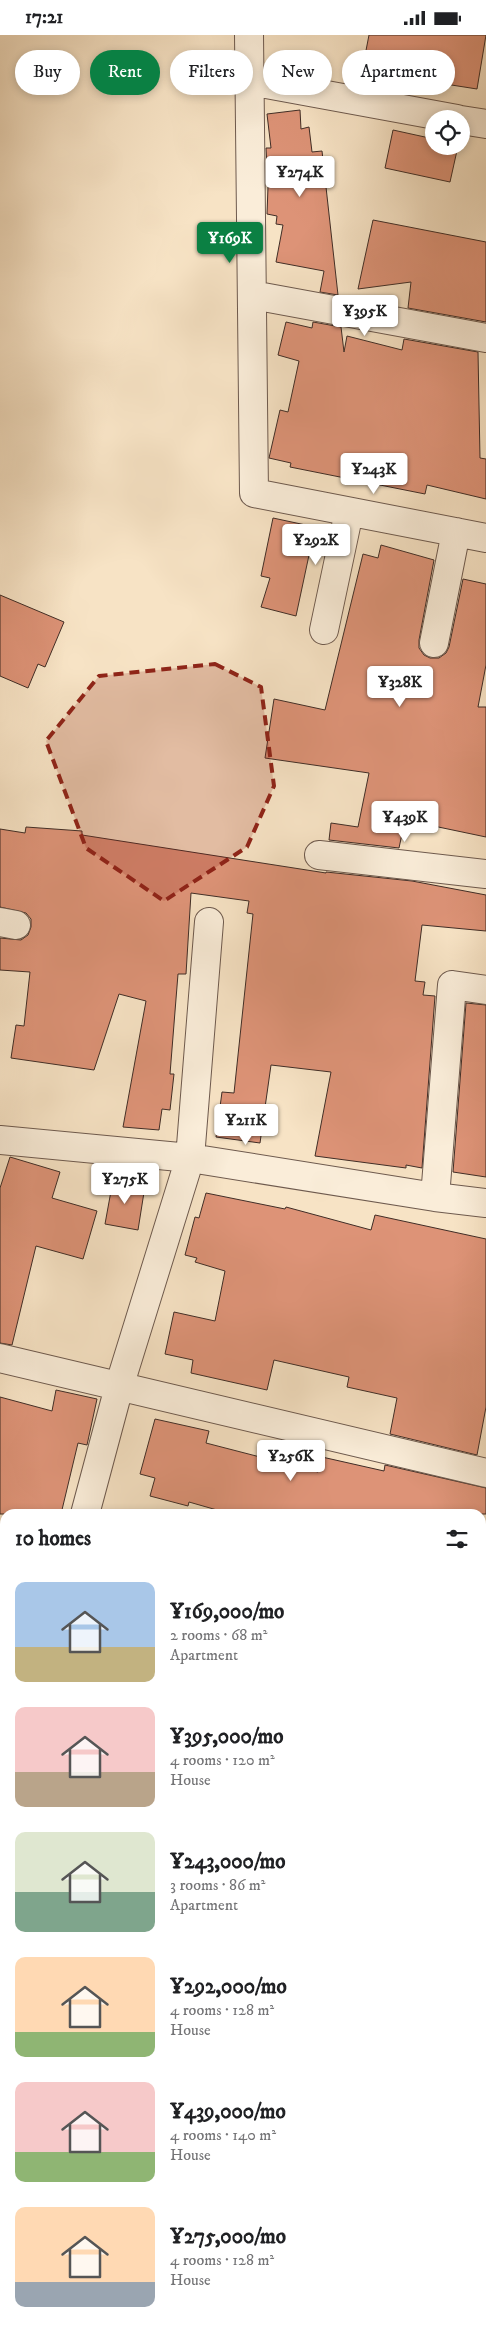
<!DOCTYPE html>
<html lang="en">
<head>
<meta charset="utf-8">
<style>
  body { margin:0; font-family:"IM FELL DW Pica",serif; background:#f2f2f2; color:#202124; height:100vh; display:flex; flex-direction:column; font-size:19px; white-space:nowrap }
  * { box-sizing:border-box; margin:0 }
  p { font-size:16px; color:#757577 }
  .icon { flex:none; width:28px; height:28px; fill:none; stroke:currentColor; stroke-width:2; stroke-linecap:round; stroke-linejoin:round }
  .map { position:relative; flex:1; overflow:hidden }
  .drawer { position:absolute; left:0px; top:1474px; width:486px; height:821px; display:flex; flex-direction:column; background:#fff; border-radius:15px 15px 0 0; box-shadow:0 2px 8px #0003 }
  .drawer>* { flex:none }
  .guide { position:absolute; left:15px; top:15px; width:456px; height:45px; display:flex; gap:10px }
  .tools { position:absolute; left:425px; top:75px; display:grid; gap:10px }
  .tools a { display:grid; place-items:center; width:45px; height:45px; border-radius:50%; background:#fff; box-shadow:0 2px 8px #0003; font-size:25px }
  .price { position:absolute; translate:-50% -42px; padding:0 11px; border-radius:5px; background:#fff; color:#222; font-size:16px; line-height:32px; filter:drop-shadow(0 1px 2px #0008) }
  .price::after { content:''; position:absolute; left:50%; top:30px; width:15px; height:11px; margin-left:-8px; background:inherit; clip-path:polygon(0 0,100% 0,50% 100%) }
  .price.selected { background:#0b8043; color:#fff }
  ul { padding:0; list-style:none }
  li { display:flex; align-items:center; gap:15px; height:125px; padding:0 15px }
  li span { display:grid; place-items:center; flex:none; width:140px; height:100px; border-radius:10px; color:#555 }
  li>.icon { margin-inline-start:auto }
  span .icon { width:60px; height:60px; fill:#fffc; stroke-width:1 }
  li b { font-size:21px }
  h2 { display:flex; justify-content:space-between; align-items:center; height:60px; padding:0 15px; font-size:21px }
  .tag { padding:0 18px; border-radius:22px; background:#fff; box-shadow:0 2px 8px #0003; font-size:18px; line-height:45px }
  .tag.selected { background:#0b8043; color:#fff }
  .status { display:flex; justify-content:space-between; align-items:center; height:35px; padding:0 25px; background:#fff; direction:ltr }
  .status svg { height:14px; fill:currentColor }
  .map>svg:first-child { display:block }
</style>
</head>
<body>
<div class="status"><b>17:21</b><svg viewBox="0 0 49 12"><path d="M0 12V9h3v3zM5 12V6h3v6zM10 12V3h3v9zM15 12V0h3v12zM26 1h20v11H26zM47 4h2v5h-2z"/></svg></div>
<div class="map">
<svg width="486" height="2294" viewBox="0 0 486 2294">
  <rect width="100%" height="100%" fill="#f7e3c5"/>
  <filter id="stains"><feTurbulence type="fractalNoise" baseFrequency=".004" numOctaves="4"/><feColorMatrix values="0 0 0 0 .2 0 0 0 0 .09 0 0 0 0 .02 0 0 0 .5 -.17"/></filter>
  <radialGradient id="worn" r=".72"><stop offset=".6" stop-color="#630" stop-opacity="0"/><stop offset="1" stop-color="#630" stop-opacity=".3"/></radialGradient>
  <path fill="#dd9377" stroke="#402d26" d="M369,0H486L477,54L362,36Z
    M300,75L301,94L309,92L312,117L322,116L338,260L320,257L324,236L276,227L283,190L276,189L277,181L267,179L268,152L266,113H271L267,79Z
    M393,95L434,104V111H458L450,147L385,133Z
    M373,185L486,207V287L408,273L411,247L358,254Z
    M286,287L312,293L313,287L341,292L344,317L347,301L402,315L404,304L478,317L480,423L486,424V464L427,450L425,459L290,432L291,428L269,423L280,375L288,377L299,326L278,320Z
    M273,483L315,492L296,581L261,572L270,543L261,541Z
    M381,510L434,525L419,605V613L424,620L430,623H439L446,618L449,612L463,544L486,549V630L478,672H486V802L405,785L399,813L329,805L331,788L358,792L369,738L265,723L274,664L325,675L363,519L378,523Z
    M0,560L64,587L45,632L38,629L28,653L0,641Z
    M26,792L82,796V800L326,838V837L412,846L486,860V896L422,890L415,946L425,947L423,960L435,961L422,1133L406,1130V1133L315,1121L331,1037L271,1030L260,1108L216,1102L222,1057L234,1058L253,879L247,878L249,866L191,858L186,939H178L170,1039H174L170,1075L162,1074L159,1095L123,1092L146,966L119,959L94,1035L11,1023L16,990L24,991L30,937L0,935V903L21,905L28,900L31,892V884L26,878L0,872V794L25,798Z
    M466,968L486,970V1142L453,1137Z
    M10,1122L60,1137L52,1163L97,1176L83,1224L36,1211L12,1310L0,1308V1153Z
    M113,1145L145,1151L138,1195L105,1189Z
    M206,1158L285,1174L286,1172L371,1195L375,1180L486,1204V1372L477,1420L390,1399L397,1363L347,1352L349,1342L274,1325L267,1355L191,1338L193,1325L165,1319L174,1277L215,1286L225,1236L195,1227L197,1223L185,1220L195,1182L199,1183Z
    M56,1355L97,1364L87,1410L78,1408L61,1479H0V1362L52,1376Z
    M155,1384L209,1396L206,1408L318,1437L322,1422L384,1436L385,1430L486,1453V1479H231L189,1467L188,1471L150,1461L155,1443L140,1439Z"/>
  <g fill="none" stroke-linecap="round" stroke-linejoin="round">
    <g stroke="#6e5a4e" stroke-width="30">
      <path id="minor" d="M249,0L254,458L486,503
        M250,46L457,84
        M461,85L486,89
        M252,260L486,303
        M324,595L349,477
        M434,608L456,497
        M319,820L486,839
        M0,887L16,890
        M0,1105L190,1123L435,1162L486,1168
        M435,1162L452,950L486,955
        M0,1323L486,1438
        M85,1479L119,1352L190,1123L209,887
        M0,1830L5,1809
        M481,1936L486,1937
        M0,2082L5,2083
        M481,2140L486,2141
        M217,2294L218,2290
        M445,2294L446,2290"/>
    </g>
    <g stroke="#6e5a4e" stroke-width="30">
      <path id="tertiary" d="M0,1546L5,1547
        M481,1666L486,1668"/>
    </g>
    <use href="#minor" stroke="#faedd9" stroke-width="28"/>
    <use href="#tertiary" stroke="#faedd9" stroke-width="28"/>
  </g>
  <path fill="#8f2418" fill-opacity="0.2" stroke="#8f2418" stroke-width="4" stroke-dasharray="10 6" stroke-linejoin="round" d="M215,629L261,652L274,751L247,812L164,866L86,813L46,706L99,641Z"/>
  <rect width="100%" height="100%" filter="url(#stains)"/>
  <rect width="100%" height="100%" fill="url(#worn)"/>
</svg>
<div class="tools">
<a><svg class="icon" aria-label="locate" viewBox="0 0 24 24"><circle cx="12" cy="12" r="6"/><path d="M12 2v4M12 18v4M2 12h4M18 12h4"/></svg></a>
</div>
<b class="price" style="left:300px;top:163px">¥274K</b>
<b class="price selected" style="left:230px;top:229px">¥169K</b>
<b class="price" style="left:365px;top:302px">¥395K</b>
<b class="price" style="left:374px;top:460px">¥243K</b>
<b class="price" style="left:316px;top:531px">¥292K</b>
<b class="price" style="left:400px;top:673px">¥328K</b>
<b class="price" style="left:405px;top:808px">¥439K</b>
<b class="price" style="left:246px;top:1111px">¥211K</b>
<b class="price" style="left:125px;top:1170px">¥275K</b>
<b class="price" style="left:291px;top:1447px">¥256K</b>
<div class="guide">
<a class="tag">Buy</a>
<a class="tag selected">Rent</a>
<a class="tag">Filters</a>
<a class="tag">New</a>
<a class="tag">Apartment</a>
</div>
<section class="drawer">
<h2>10 homes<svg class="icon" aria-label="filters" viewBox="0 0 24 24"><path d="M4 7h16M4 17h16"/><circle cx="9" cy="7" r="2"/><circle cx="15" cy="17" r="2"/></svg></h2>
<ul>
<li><span style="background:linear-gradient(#a9c7e8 65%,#c2b280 0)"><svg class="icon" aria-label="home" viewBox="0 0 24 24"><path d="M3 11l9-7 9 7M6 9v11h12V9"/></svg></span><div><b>¥169,000/mo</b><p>2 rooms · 68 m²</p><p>Apartment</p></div></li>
<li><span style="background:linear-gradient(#f6c9c9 65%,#b9a48a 0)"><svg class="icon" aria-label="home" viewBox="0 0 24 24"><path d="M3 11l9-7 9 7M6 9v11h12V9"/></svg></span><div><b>¥395,000/mo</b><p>4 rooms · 120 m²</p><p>House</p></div></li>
<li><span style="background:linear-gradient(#dfe7d0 60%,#7fa58c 0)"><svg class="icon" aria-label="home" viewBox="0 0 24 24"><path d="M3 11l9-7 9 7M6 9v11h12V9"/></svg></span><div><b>¥243,000/mo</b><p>3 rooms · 86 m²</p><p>Apartment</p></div></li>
<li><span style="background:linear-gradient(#ffd9b3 75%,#8fb573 0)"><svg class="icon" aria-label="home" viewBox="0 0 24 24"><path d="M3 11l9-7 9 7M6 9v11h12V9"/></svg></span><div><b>¥292,000/mo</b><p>4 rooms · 128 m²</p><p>House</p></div></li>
<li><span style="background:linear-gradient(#f6c9c9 70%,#8fb573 0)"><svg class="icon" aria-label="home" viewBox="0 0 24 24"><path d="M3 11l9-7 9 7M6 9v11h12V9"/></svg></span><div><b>¥439,000/mo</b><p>4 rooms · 140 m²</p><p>House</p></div></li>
<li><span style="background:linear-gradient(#ffd9b3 75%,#9aa5b1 0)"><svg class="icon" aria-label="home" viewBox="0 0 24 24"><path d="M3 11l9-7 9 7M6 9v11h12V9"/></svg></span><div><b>¥275,000/mo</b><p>4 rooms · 128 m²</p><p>House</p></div></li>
</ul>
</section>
</div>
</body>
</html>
